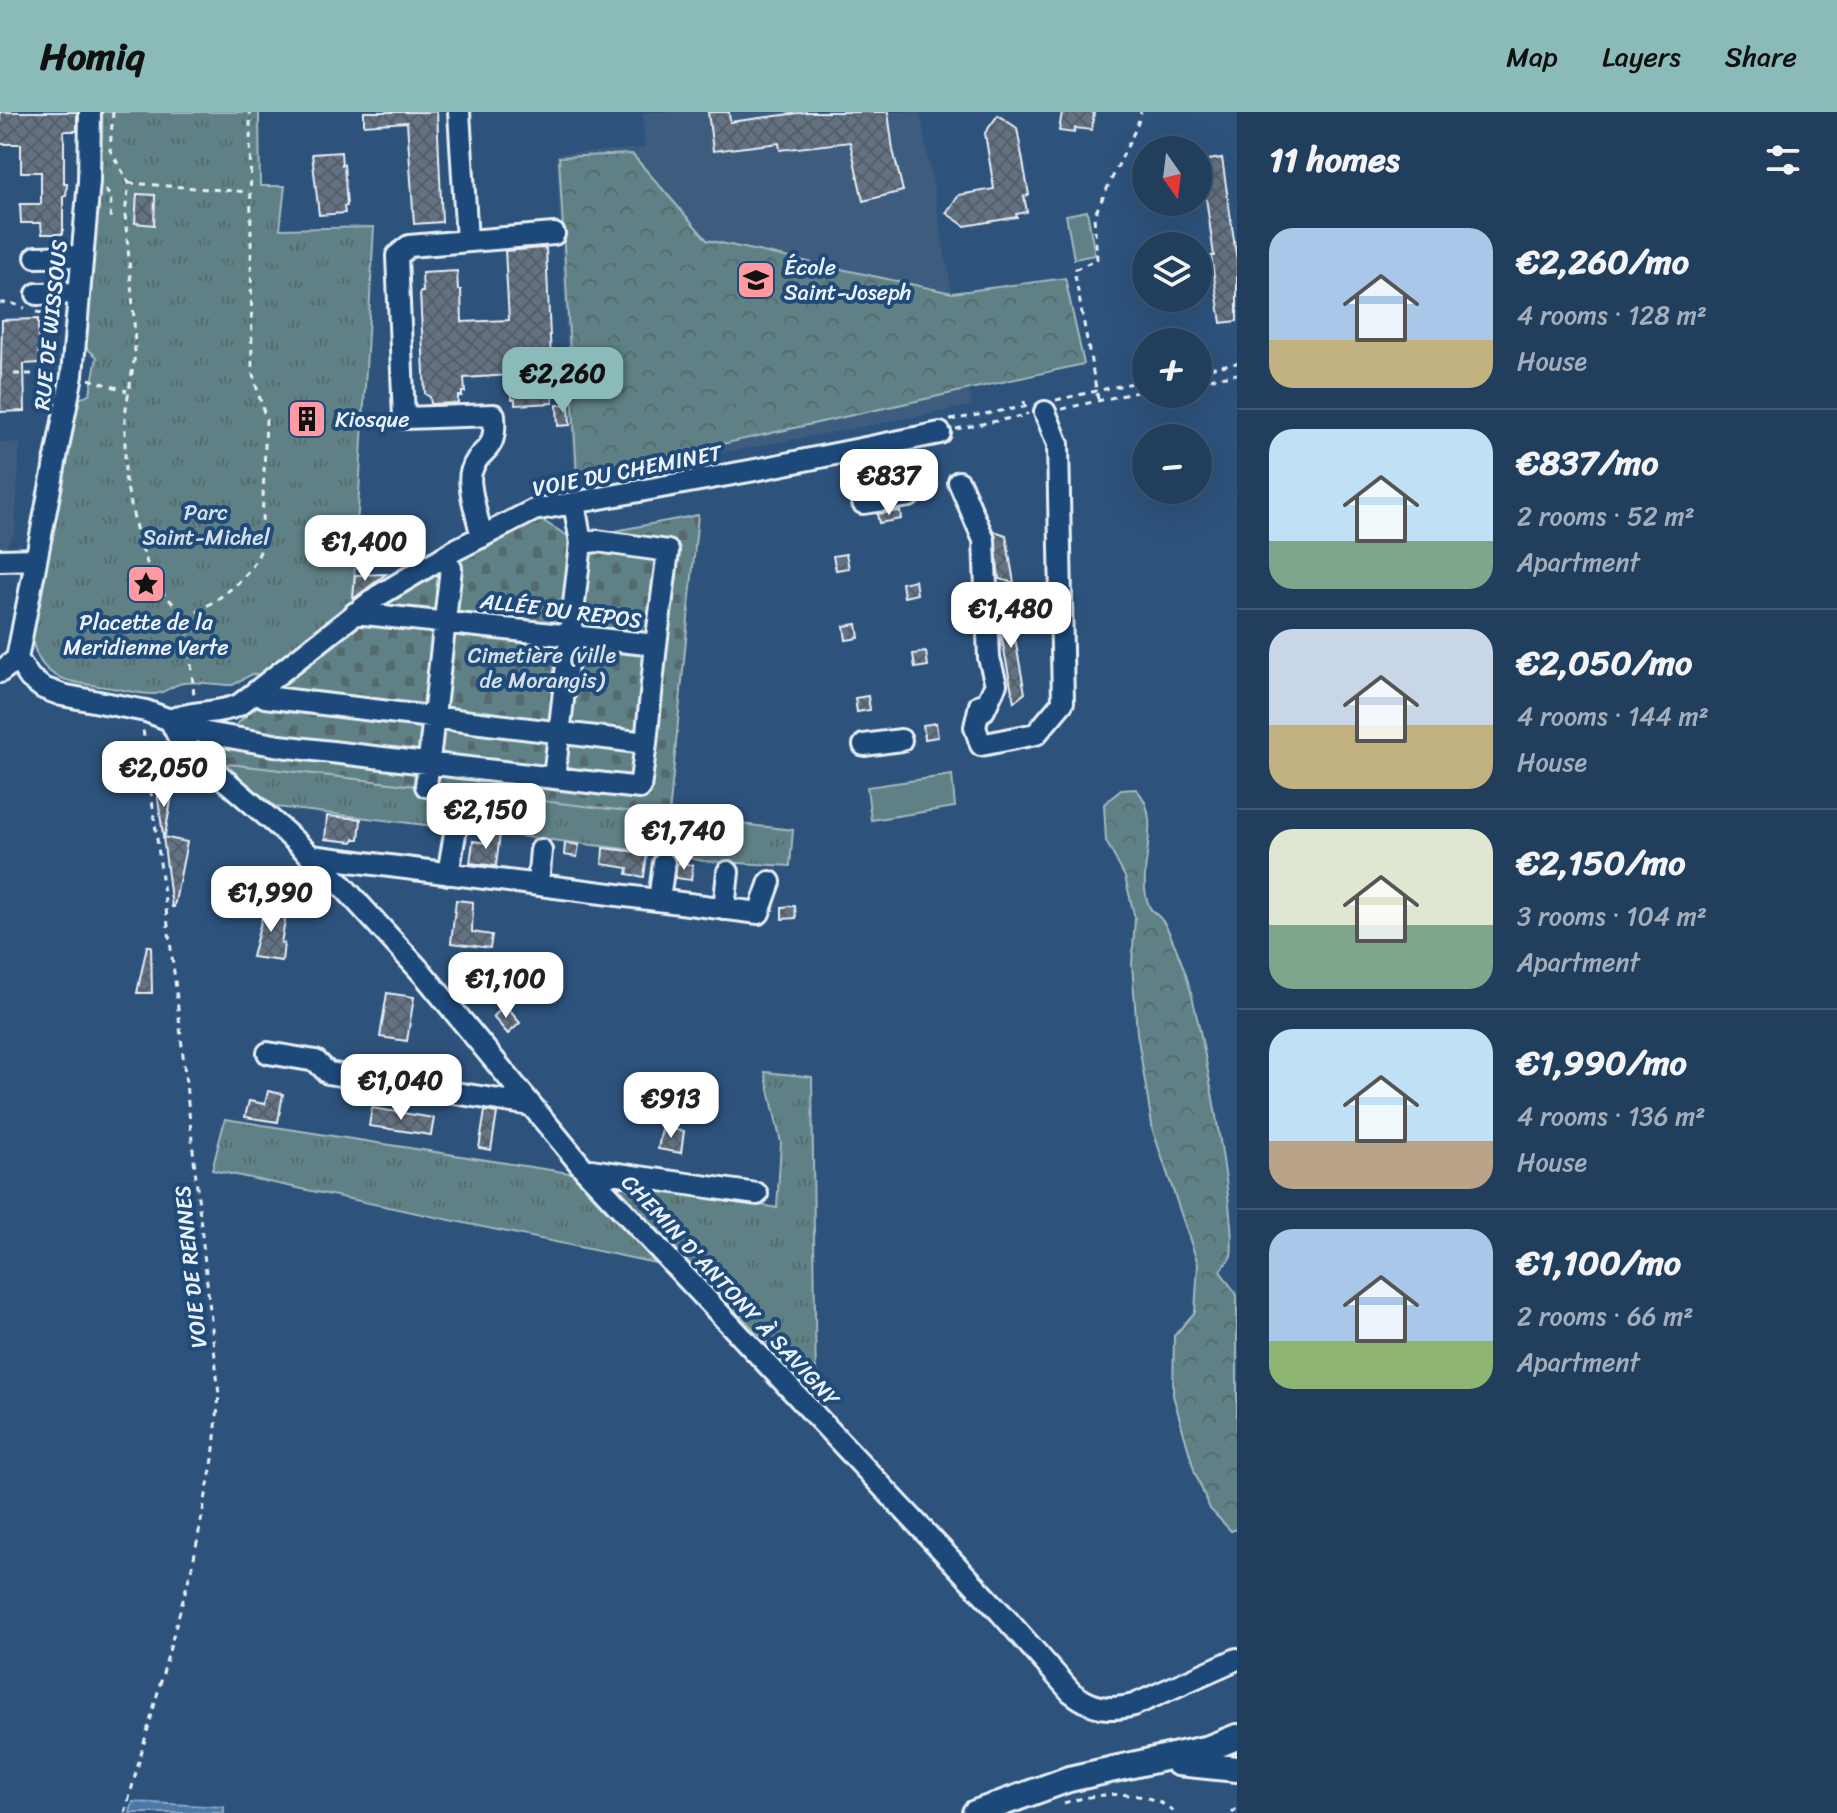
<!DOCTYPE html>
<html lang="en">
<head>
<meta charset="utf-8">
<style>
  body { margin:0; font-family:Sriracha,sans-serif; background:#2a4563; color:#f1f3f6; height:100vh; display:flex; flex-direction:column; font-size:30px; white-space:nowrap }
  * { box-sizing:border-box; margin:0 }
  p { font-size:26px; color:#a2aebc }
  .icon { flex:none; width:44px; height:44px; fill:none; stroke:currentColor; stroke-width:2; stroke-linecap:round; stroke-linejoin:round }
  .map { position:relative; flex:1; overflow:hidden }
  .panel { display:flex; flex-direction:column; background:#223e5d; width:600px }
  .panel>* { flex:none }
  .needle { width:52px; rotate:166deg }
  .fabs { position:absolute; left:1132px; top:24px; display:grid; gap:16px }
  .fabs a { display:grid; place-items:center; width:80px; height:80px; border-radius:50%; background:#223e5d; box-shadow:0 8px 32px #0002,0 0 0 2px #3f5772; font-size:40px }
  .price { position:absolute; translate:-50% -68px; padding:0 18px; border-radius:16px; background:#fff; color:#222; font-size:26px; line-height:52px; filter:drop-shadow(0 2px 4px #0008) }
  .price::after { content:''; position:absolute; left:50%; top:48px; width:24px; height:18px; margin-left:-12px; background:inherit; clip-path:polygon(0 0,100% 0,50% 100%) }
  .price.selected { background:#8bbbb9; color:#111 }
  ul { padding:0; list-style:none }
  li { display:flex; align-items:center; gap:24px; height:200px; padding:0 32px }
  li+li { border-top:2px solid #3f5772 }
  li span { display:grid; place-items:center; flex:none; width:224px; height:160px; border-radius:24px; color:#555 }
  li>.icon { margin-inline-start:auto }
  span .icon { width:96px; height:96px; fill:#fffc; stroke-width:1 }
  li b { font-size:34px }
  h2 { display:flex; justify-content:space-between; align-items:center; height:96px; padding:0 32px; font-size:34px }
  header { display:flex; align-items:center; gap:48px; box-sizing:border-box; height:112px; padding:0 40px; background:#8bbbb9; color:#111 }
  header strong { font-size:38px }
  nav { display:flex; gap:44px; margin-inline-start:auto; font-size:28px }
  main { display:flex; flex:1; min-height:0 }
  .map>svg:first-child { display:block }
</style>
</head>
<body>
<header>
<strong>Homiq</strong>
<nav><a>Map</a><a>Layers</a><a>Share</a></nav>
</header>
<main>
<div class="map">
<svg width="1237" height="1701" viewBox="0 0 1237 1701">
  <defs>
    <pattern id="grass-tufts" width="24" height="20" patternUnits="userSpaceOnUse" patternTransform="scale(2)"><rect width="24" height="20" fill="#5f8186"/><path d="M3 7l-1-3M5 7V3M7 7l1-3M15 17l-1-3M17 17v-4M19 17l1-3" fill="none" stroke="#556a6e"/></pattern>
    <pattern id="forest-crowns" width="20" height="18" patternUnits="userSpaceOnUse" patternTransform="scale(2)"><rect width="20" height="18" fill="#5f8186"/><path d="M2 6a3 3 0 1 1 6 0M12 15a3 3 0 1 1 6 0" fill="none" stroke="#556a6e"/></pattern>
    <pattern id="cemetery-stones" width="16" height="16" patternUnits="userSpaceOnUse" patternTransform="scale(2)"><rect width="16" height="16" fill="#5f8186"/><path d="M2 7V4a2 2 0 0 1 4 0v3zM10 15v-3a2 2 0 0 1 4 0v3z" fill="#556a6e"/></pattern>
    <pattern id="water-ripples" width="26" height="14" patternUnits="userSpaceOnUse" patternTransform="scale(2)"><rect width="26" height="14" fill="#4b78a6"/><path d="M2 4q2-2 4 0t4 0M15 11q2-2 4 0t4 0" fill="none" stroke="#49627d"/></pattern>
    <pattern id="building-cross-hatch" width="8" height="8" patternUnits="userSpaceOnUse" patternTransform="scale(2)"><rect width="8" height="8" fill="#647283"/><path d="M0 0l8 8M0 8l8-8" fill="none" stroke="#555d66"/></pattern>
  </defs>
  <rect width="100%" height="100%" fill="#2d527c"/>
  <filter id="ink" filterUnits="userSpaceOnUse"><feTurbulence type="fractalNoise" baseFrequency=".0125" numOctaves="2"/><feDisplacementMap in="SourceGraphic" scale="16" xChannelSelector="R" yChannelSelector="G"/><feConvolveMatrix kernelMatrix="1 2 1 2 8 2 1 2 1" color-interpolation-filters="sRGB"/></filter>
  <g filter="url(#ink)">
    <path fill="#3e5c7e" d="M643,0H920L972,294L574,369L556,42L644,36Z
      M0,330L20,331L15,420L5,436H0Z"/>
    <path fill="url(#grass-tufts)" stroke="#a4b9bf" stroke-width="2" d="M102,0H259L260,74H285L280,117L374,115L353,488L264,563L252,562L233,573C216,573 201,569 184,571C173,572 166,581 155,582C141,583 126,578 112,576C74,570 40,572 32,526L76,292L78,288L90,281L97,245L84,234Z
      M221,651L793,718L790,754L703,749L676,743L276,695Z
      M765,960L812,965L816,1280L614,1076L615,1066L777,1096L781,1031Z
      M225,1007L582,1063L655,1151L212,1058Z"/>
    <path fill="url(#forest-crowns)" stroke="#a4b9bf" stroke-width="2" d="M632,42L707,128L952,181L1065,166L1084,252L577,364L559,45Z
      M1136,677C1166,707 1134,758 1149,794C1152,801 1157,801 1161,807C1170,817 1181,849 1186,863C1201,907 1237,1107 1231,1144C1229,1149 1223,1154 1220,1159L1237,1183V1417L1231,1419L1210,1397L1195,1361L1173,1283L1174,1224L1195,1200L1198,1152L1153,1019L1137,921L1132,852L1135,806L1125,765L1106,729L1104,692L1121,678Z"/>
    <path fill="url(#cemetery-stones)" stroke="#a4b9bf" stroke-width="2" d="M698,403L669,704L221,651L192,626L197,612L234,615L275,577L376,495L538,406L573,427Z"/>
    <path fill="#5f8186" stroke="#a4b9bf" stroke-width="2" d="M1087,99L1095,143L1074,147L1066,103Z
      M952,663L955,695L871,708L867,675Z"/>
    <path fill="url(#water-ripples)" stroke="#8aa8c7" stroke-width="2" d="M133,1690L224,1695V1701H130Z"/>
    <path fill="url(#building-cross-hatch)" stroke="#e8f1f8" stroke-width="2" d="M0,0H77V19H64V72H67L66,84H63V122H42L41,111H21L20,92H41V60H21V32H0Z
      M364,0H437L442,110L414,112L407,10L364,13Z
      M708,0H729L730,10L806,0H888L893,38L903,79L863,89L850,30L780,38L779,31L713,39Z
      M1062,0H1094L1092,18L1075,16L1074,21L1059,19Z
      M998,3L1017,16L1029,83L1024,84L1027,100L1016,102L1017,105L965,114L946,101L959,83L994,77L985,21Z
      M341,40L342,53L344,52L347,94H344L345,101L319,103L312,42Z
      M1222,46L1237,149V209L1221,211L1211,144H1214L1201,49Z
      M137,82L155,83L154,113L135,111Z
      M543,136L546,137L553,291L515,293V287H512L511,263L464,266L465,280H462V284H458V291L431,292L430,285L425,282L420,180H423L422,161L457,159L458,178H461L462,210L509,208L505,139Z
      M38,207L39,251L24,252L25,299L0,300L2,208Z
      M557,293H569L570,313L558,314Z
      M299 307a7 7 0 1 1 14 0a7 7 0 1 1-14 0Z
      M900,399L901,407L879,411L877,402Z
      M994,419L1006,423L1014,471L999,467Z
      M846,442L849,456L836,458L833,444Z
      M386,462L374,471L353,487L355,463Z
      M915,468L917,482L904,485L902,471Z
      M1007,483L1025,581L1014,590L1001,522L1000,488Z
      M857,512L859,526L846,528L844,514Z
      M926,540L928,554L915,556L913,542Z
      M868,584L870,598L857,600L855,586Z
      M936,611L938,625L925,627L923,613Z
      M157,680L172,683L165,723H163Z
      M327,704L361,707L359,727H354L353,730L325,727Z
      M488,721L500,722L496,754L470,751L473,729L487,731Z
      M163,725L187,730L174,795H172Z
      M565,731L579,733L577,745L564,743Z
      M603,736L647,741L644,765L627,762L628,756L602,752Z
      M677,751L693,753L691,768L675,766Z
      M456,788L473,790L472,820L492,823L490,836L451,831Z
      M266,790L281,793L279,802L286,803L281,831H284L282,849L252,845Z
      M795,794L796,806L782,807V795Z
      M147,834H151L152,881H137Z
      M387,881L414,885L407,929L380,925Z
      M505,893L520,911L508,922L493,905Z
      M268,979L283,982L278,1010L245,1005L249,989L265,992Z
      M372,996L434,1006L431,1023L369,1014Z
      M485,999L497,1001L491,1038L479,1036Z
      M662,1016L684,1019L681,1041L658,1037Z"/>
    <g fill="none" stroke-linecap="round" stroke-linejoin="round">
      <g stroke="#e8f1f8" stroke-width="26">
        <path id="minor" d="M90,0L89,69L72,263L17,547L30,566L43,576L62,583L146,599L170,608L178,624L189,637L284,719L339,770L424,863L584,1057L1001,1501L1071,1580C1092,1597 1109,1599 1134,1593L1237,1547
          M459,0L467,129
          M36,145L82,144
          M37,182L79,181
          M959,370L984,428L989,546L996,572L984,598
          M574,391L581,431
          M863,391L909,384
          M482,425C479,411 467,373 471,360C480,332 497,345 494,303L404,306L397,144L409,134L554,122
          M0,448L36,447
          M0,560L17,547
          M260,578L265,585L646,631L656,533L355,501
          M980,593L975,615L981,633L1036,622L1063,590L1058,332L1045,300
          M170,608C194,598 216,603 239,593L378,484L457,437L534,398L755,358L940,321
          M179,626L190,618L280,634L640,676L646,631
          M864,633L901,628
          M554,666L581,431L597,429L668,439L656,533
          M426,674L451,456
          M311,744L759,801L770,770
          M448,762L455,722
          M538,772L541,738
          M659,788L664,751
          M724,797L728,760
          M268,941L316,949L328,961L531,993
          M584,1057L757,1082"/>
      </g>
      <g stroke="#e8f1f8" stroke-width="30">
        <path id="major" d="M1178,1651L1237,1657
          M975,1701L1069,1667L1209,1636L1237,1625"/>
      </g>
      <path stroke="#e8f1f8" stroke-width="3" stroke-dasharray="6 6" stroke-linecap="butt" d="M113,0L110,38L129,71L125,102L134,206L135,243L125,302V366L138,425L154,471L187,507L194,584
        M129,71L249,80
        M105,78L111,85L110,111
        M0,191H11L25,196
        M36,200L52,202
        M1198,258L1237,251
        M14,262H54
        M89,267L127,279
        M1198,269L1237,262
        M1098,287L1074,158L1097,147L1094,104L1137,14L1141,0
        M1056,288L1146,268
        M1024,289L1027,303
        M1062,297L1146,278
        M950,308L1029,294
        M956,317L1027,303
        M187,507C216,487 248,472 261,437L266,308L252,259L250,0
        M1064,1691C1096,1681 1149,1675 1175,1701
        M125,1701L193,1451L213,1347L219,1283L175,868L143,617
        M1232,1701L1237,1697"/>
      <use href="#minor" stroke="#1f4a7a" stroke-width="20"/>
      <use href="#major" stroke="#1f4a7a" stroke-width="24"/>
    </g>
  </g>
  <defs>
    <g id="school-square" transform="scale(2)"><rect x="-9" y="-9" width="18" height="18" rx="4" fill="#ff9aa2" stroke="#1f4a7a"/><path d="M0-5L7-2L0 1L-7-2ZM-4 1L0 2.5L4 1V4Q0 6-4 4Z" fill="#111"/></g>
    <g id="building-square" transform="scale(2)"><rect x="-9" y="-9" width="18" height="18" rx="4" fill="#ff9aa2" stroke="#1f4a7a"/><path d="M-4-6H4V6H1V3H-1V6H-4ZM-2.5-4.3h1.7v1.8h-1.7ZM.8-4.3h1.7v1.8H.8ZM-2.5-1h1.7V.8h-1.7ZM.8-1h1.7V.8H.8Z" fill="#111"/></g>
    <g id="sight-square" transform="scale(2)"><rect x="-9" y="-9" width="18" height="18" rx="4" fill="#ff9aa2" stroke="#1f4a7a"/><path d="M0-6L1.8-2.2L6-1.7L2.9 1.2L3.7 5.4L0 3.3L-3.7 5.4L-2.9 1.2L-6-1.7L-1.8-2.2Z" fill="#111"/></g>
  </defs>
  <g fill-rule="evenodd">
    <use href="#school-square" x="756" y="168"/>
    <use href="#building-square" x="307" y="307"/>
    <use href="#sight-square" x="146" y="472"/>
  </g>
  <g text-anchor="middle" stroke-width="8" stroke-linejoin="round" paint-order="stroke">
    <g font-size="22" fill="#e8f1f8" stroke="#1f4a7a" text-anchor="start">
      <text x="784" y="163">École<tspan x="784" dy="25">Saint-Joseph</tspan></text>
      <text x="335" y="315">Kiosque</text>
      <text x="146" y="518" text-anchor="middle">Placette de la<tspan x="146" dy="25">Meridienne Verte</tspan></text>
    </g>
    <g font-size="22" fill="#e8f1f8" stroke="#1f4a7a">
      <text transform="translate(50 213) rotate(-84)" y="8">RUE DE WISSOUS</text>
      <text transform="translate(627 358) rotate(-11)" y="8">VOIE DU CHEMINET</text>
      <text transform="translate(561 498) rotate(7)" y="8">ALLÉE DU REPOS</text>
      <text transform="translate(190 1155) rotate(-96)" y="8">VOIE DE RENNES</text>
      <text transform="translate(731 1178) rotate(47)" y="8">CHEMIN D'ANTONY À SAVIGNY</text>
    </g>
    <g font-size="22" fill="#d3e0e7" stroke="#1f4a7a">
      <text x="206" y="408">Parc<tspan x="206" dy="25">Saint-Michel</tspan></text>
      <text x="542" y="551">Cimetière (ville<tspan x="542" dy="25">de Morangis)</tspan></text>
    </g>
  </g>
</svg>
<div class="fabs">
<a><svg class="needle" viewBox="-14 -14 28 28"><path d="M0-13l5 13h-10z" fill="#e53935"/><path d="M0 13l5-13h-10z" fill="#a2aebc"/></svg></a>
<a><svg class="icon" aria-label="layers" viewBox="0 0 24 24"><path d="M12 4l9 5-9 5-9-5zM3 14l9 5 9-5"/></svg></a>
<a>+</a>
<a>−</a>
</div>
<b class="price selected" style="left:563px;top:303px">€2,260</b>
<b class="price" style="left:889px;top:405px">€837</b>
<b class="price" style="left:365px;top:471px">€1,400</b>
<b class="price" style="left:1011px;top:538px">€1,480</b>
<b class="price" style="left:164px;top:697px">€2,050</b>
<b class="price" style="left:486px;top:739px">€2,150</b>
<b class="price" style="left:684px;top:760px">€1,740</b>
<b class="price" style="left:271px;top:822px">€1,990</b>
<b class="price" style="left:506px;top:908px">€1,100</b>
<b class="price" style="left:401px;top:1010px">€1,040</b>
<b class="price" style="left:671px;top:1028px">€913</b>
</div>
<section class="panel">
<h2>11 homes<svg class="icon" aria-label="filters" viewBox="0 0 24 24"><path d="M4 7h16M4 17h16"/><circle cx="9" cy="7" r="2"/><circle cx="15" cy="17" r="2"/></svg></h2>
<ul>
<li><span style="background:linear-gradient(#a9c7e8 70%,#c2b280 0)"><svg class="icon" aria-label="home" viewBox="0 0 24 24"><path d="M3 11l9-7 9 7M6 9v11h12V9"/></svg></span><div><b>€2,260/mo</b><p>4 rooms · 128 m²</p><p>House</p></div></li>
<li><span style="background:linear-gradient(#bfe0f5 70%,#7fa58c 0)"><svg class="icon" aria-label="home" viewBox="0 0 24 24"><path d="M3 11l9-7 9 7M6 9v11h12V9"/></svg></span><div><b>€837/mo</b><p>2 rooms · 52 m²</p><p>Apartment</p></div></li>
<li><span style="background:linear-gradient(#c9d6e8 60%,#c2b280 0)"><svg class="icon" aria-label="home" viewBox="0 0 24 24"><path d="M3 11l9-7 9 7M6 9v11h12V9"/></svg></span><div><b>€2,050/mo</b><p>4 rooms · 144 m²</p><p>House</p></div></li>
<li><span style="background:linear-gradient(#dfe7d0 60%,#7fa58c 0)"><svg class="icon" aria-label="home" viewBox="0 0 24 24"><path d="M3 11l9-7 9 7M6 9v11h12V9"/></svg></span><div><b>€2,150/mo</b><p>3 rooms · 104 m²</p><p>Apartment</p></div></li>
<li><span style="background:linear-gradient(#bfe0f5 70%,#b9a48a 0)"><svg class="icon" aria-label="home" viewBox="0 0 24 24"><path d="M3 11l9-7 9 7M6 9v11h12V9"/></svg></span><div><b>€1,990/mo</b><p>4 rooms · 136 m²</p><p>House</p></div></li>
<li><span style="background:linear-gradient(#a9c7e8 70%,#8fb573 0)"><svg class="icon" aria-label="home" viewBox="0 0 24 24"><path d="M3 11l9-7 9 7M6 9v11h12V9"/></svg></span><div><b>€1,100/mo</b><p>2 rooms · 66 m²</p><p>Apartment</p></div></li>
</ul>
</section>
</main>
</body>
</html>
